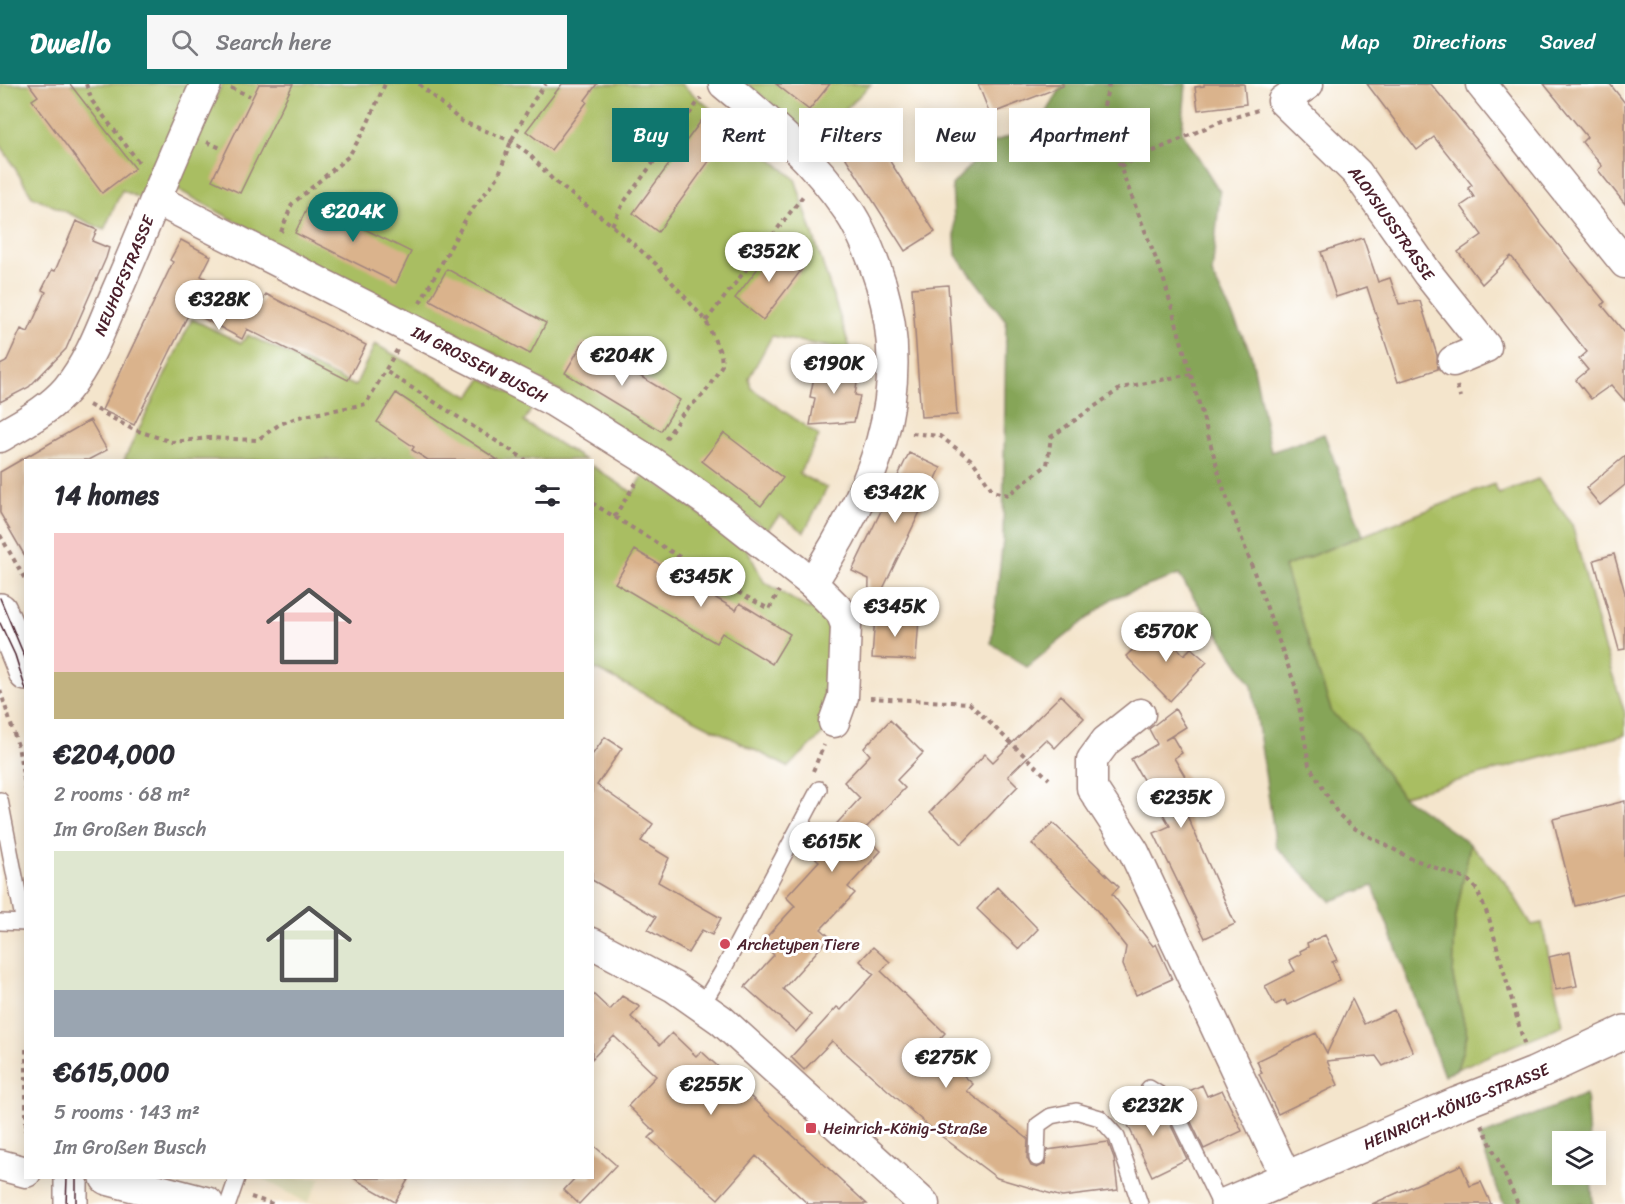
<!DOCTYPE html>
<html lang="en">
<head>
<meta charset="utf-8">
<style>
  body { margin:0; font-family:Sriracha,sans-serif; background:#f7f7f7; color:#2b2b33; height:100vh; display:flex; flex-direction:column; font-size:22px; white-space:nowrap }
  * { box-sizing:border-box; margin:0 }
  p { font-size:20px; color:#7c7c81 }
  .icon { flex:none; width:33px; height:33px; fill:none; stroke:currentColor; stroke-width:2; stroke-linecap:round; stroke-linejoin:round }
  .map { position:relative; flex:1; overflow:hidden }
  .sheet { position:absolute; left:24px; top:375px; width:570px; height:720px; display:flex; flex-direction:column; background:#fff; border-radius:0px; box-shadow:0 3px 15px #0003 }
  .sheet>* { flex:none }
  .banner { position:absolute; left:612px; top:24px; width:570px; height:54px; display:flex; gap:12px }
  .buttons { position:absolute; left:1552px; top:1047px; display:grid; gap:12px }
  .buttons a { display:grid; place-items:center; width:54px; height:54px; border-radius:0px; background:#fff; box-shadow:0 3px 15px #0003; font-size:30px }
  .price { position:absolute; translate:-50% -51px; padding:0 14px; border-radius:21px; background:#fff; color:#222; font-size:20px; line-height:39px; filter:drop-shadow(0 2px 3px #0008) }
  .price::after { content:''; position:absolute; left:50%; top:36px; width:18px; height:14px; margin-left:-9px; background:inherit; clip-path:polygon(0 0,100% 0,50% 100%) }
  .price.current { background:#0f766e; color:#fff }
  ul { padding:0; list-style:none }
  li { display:grid; align-content:center; gap:12px; height:318px; padding:0 30px }
  li span { display:grid; place-items:center; height:186px; border-radius:0px; color:#555 }
  li>.icon { margin-inline-start:auto }
  span .icon { width:108px; height:108px; fill:#fffc; stroke-width:1 }
  li b { font-size:26px }
  h2 { display:flex; justify-content:space-between; align-items:center; height:72px; padding:0 30px; font-size:26px }
  .pill { padding:0 21px; border-radius:0px; background:#fff; box-shadow:0 3px 15px #0003; font-size:21px; line-height:54px }
  .pill.current { background:#0f766e; color:#fff }
  header { display:flex; align-items:center; gap:36px; box-sizing:border-box; height:84px; padding:0 30px; background:#0f766e; color:#fff }
  header strong { font-size:28px }
  nav { display:flex; gap:33px; margin-inline-start:auto; font-size:21px }
  .search { width:420px; height:54px; background:#f7f7f7; display:flex; align-items:center; gap:15px; box-sizing:border-box; padding:0 21px; border-radius:0px; color:#7c7c81; font-size:22px }
  .map>svg:first-child { display:block }
</style>
</head>
<body>
<header>
<strong>Dwello</strong>
<div class="search"><svg class="icon" aria-label="search" viewBox="0 0 24 24"><circle cx="10" cy="10" r="6"/><path d="M15 15l6 6"/></svg>Search here</div>
<nav><a>Map</a><a>Directions</a><a>Saved</a></nav>
</header>
<div class="map">
<svg width="1625" height="1120" viewBox="0 0 1625 1120">
  <rect width="100%" height="100%" fill="#fff"/>
  <filter id="ink" filterUnits="userSpaceOnUse"><feTurbulence type="fractalNoise" baseFrequency=".0167" numOctaves="2"/><feDisplacementMap in="SourceGraphic" scale="12" xChannelSelector="R" yChannelSelector="G"/><feConvolveMatrix kernelMatrix="1 2 1 2 8 2 1 2 1" color-interpolation-filters="sRGB"/></filter>
  <filter id="wash" filterUnits="userSpaceOnUse"><feTurbulence type="fractalNoise" baseFrequency=".008" numOctaves="4" result="noise"/><feDisplacementMap in="SourceGraphic" scale="24" xChannelSelector="R" yChannelSelector="G"/><feGaussianBlur stdDeviation="1.35" result="paint"/><feColorMatrix in="noise" values="0 0 0 0 0 0 0 0 0 0 0 0 0 0 0 0 0 1.4 0 .05"/><feComposite in="paint" operator="in"/></filter>
  <g filter="url(#wash)">
    <rect width="100%" height="100%" fill="#f4e5cc"/>
    <path fill="#e0ddbb" d="M262,1094H321L307,1119Z"/>
    <path fill="#a9be62" stroke="#7a6e46" stroke-width="1.5" d="M0,0H192L141,115L122,106L104,146L32,112L0,60Z
      M222,0H681L795,95L851,267L772,252L749,294L751,304L819,352L799,390L827,404L804,448L780,431L767,446L601,331L476,259L346,198L175,104Z
      M747,0H871L816,55Z
      M192,235L241,259L248,251L355,302L375,260L470,313L482,294L533,322L524,338L585,376H124Z
      M592,382L633,409L644,390L746,463L764,498L810,526L813,521L833,537L828,645L788,683L593,584Z
      M1538,395L1572,440L1603,561L1625,629V651L1402,712L1357,649L1332,630L1283,483L1494,400L1499,410Z
      M1470,760L1506,799L1532,841L1542,839L1563,941L1457,985L1467,951L1453,894L1455,837Z"/>
    <path fill="#86a558" stroke="#686242" stroke-width="1.5" d="M1063,0H1186L1182,47L1220,108L1212,190L1251,269L1271,368L1324,350L1363,451L1284,483L1332,629L1357,649L1402,712L1470,760L1455,837L1453,894L1467,951L1457,985L1444,992L1373,802L1331,817L1276,763L1252,601L1179,491L1113,514L1027,583L991,559L1003,456L1006,237L956,171L952,101L991,59L1040,40Z
      M1586,1010L1589,1057L1563,1058V1090L1591,1091L1593,1120H1505L1500,1113L1479,1053Z"/>
    <g id="blocks">
      <path fill="#dab38c" d="M29,0H70L135,84L102,109L32,16L38,12Z
        M259,0H293L240,109L212,96Z
        M562,0H597L585,16L587,18L551,66L526,47Z
        M776,0H830L809,26Z
        M978,0H1063V2L990,30Z
        M1204,0H1244L1246,20L1198,26L1195,3L1204,2Z
        M1367,0H1431L1500,84L1542,141L1605,218L1602,221L1625,249V317L1611,301L1591,315L1576,296L1588,286L1579,275L1587,268L1511,172L1482,200L1458,168L1482,151L1461,122L1474,113L1468,104L1472,101L1434,53L1417,66Z
        M1544,0H1610L1625,19V120L1598,86L1602,82L1582,58L1587,53Z
        M704,33L728,51L658,148L633,129Z
        M865,38L935,148L905,167L835,57Z
        M310,118L411,168L396,199L295,149Z
        M76,137L97,146L92,157L109,164L106,174L66,265L29,303L0,318V281L6,278L21,245L28,248L46,208L42,206L52,186L55,187Z
        M1363,154L1378,198L1390,194L1399,220L1420,217L1437,271L1438,285L1398,298L1367,203L1336,213L1321,168Z
        M181,156L211,172L201,192L259,223L266,210L366,261L348,296L247,245L242,255L190,227L134,341L102,326L173,178L170,176Z
        M775,162L803,184L763,236L735,214Z
        M447,185L546,239L530,270L430,216Z
        M948,201L957,331L921,333L912,204Z
        M583,258L680,316L661,347L565,289Z
        M817,278L859,286L855,311L860,312L854,338L810,341L815,314L810,313Z
        M396,309L446,342L498,376H428L412,366L414,363L377,338Z
        M90,336L107,366L88,376H26V474L0,429V388Z
        M724,349L783,394L761,422L702,377Z
        M909,369L941,384L868,536L869,495L852,487Z
        M1625,372V401L1600,421L1586,404Z
        M635,466L736,526L740,519L790,550L772,580L722,549L716,559L615,499Z
        M1614,470L1625,509V565L1619,566L1594,476Z
        M875,531L919,534L916,576L872,574Z
        M1157,543L1184,571L1191,564L1207,578L1170,617L1126,572Z
        M1061,611L1084,634L1055,664L1046,655L1008,692L1018,702L962,760L930,728L985,670L993,678Z
        M1175,625L1186,643L1165,656L1172,652L1182,669L1174,674L1186,694L1173,702L1188,728L1186,729L1235,840L1205,854L1154,749L1170,742L1131,675L1157,660L1149,645Z
        M890,636L923,669L897,696L905,704L861,749L881,767L848,803L855,809L821,845L830,853L783,905L811,931L796,948L745,903L774,871L761,859L795,822L786,813L819,777L810,769L860,714L844,698L870,671L864,664Z
        M605,653L622,664L597,701L653,740L641,757L669,774L658,798L721,834L712,851L702,846L688,869L648,846L656,833L592,796V671Z
        M1625,717V809L1575,822L1553,735Z
        M1053,739L1119,803L1112,810L1153,862L1156,860L1172,895L1136,911L1123,881L1126,863L1087,814L1032,760Z
        M997,803L1038,845L1019,865L977,825Z
        M1325,851L1337,876L1332,878L1340,896L1287,921L1285,916L1275,921L1265,902L1295,887L1289,876L1301,870L1300,867L1308,863L1307,859Z
        M873,863L890,878L881,887L945,949L932,963L973,1000L967,1007L1028,1055L1027,1074L1031,1082L1037,1084L1045,1080L1047,1066L1108,1058L1114,1074L1118,1106L1062,1113L997,1094L932,1045L832,957L804,986L791,973L837,923L841,926L874,890L860,877Z
        M1570,868L1577,902L1556,906L1549,873Z
        M592,909L610,926L622,912L640,923L631,933L660,961L672,949L696,972L701,967L867,1120H808L756,1072L718,1115L649,1054L655,1048L628,1022L656,992L614,952L592,975Z
        M1352,915L1364,940L1394,926L1413,968L1383,982L1376,972L1327,977L1338,1001L1278,1030L1259,990L1262,989L1257,977L1316,949L1327,969Z
        M1202,1001L1207,1012L1222,1006L1242,1047L1204,1065L1183,1021L1187,1019L1183,1010Z
        M1142,1013L1152,1035L1165,1029L1187,1075L1152,1092L1120,1024Z
        M592,1060L616,1081L579,1120L564,1106L575,1094H592Z
        M1461,1081L1470,1102L1481,1098L1491,1120H1372Z
        M353,1094H409L395,1118Z"/>
    </g>
  </g>
  <g filter="url(#ink)">
    <use href="#blocks" fill-opacity="0" stroke="#9f827c" stroke-width="1.5"/>
    <g fill="none" stroke-linecap="round" stroke-linejoin="round">
      <g stroke="#9f827c" stroke-width="18">
        <path id="lane" d="M0,716L24,839
          M0,838L26,839
          M702,921L723,886L819,705
          M1149,1004L1170,1017L1220,1120
          M1037,1074L1038,1041L1051,1032L1076,1027L1100,1034L1117,1053L1140,1120
          M228,1120L237,1094"/>
      </g>
      <g stroke="#9f827c" stroke-width="33">
        <g id="street">
          <path id="s1" d="M1308,0L1283,17L1357,89L1428,190L1486,263L1453,277"/>
          <path d="M1481,0L1625,179"/>
          <path id="s2" d="M157,116L553,317L651,378L722,428L812,499C872,407 914,312 881,200C873,175 863,148 848,126C815,77 769,37 724,0"/>
          <path id="s3" d="M0,353C23,339 49,326 67,305C90,277 102,242 116,209C147,139 173,69 206,0"/>
          <path d="M812,499L841,528L846,541L843,613L834,638"/>
          <path d="M1140,630L1106,657L1092,676V704L1134,768L1286,1093"/>
          <path d="M592,859L674,903L721,936L924,1120"/>
          <path d="M0,1081L26,1088"/>
        </g>
      </g>
      <g stroke="#9f827c" stroke-width="36">
        <g id="secondary">
          <path d="M0,526L26,590"/>
          <path d="M71,1094V1120"/>
          <path d="M107,1094L207,1120"/>
          <path id="s4" d="M1227,1120L1457,1020L1534,990L1625,948"/>
        </g>
      </g>
      <path stroke="#9f827c" stroke-width="4" stroke-dasharray="4.5 4.5" stroke-linecap="butt" d="M86,0L92,17L141,81
        M419,0L461,37L511,57L528,69L554,97L612,141L656,180L706,237L721,270L722,281L705,309L683,329L665,356
        M1109,0L1104,22L1105,44L1163,193L1222,400L1296,604L1309,681L1338,730L1354,744L1410,774L1468,796L1477,806L1489,834L1525,963
        M231,4L250,12
        M207,58L223,65
        M1120,82L1219,38L1258,26
        M612,141L624,118L701,14
        M281,148L292,120L349,72L366,43L385,0
        M420,219L468,131L498,93L511,57L533,17L546,0
        M706,237L803,112
        M387,288L526,376
        M1457,302L1460,313
        M89,321L132,345L172,358L209,354L257,356L280,340L299,333L366,320L397,266
        M912,349L940,352L973,377L993,407L1008,411L1047,381L1051,353L1121,304L1191,290
        M592,419L730,504L769,525L779,507
        M614,433L636,399
        M0,451L26,497
        M0,606L18,662L26,707
        M870,614L969,619L1049,695
        M813,687L824,661
        M26,965V1055
        M1482,1041L1518,1120
        M251,1113L273,1120"/>
      <use href="#lane" stroke="#fff" stroke-width="15"/>
      <use href="#street" stroke="#fff" stroke-width="30"/>
      <use href="#secondary" stroke="#fff" stroke-width="33"/>
      <path stroke="#4a1f2b" stroke-width="1.5" d="M0,514L26,576
        M0,539L15,571L26,606
        M66,1120L67,1094
        M76,1120V1094"/>
    </g>
  </g>
  <g fill="#d1495b" stroke="#fff" stroke-width="2">
    <circle cx="725" cy="860" r="6"/>
    <rect x="805" y="1038" width="12" height="12" rx="3"/>
  </g>
  <g text-anchor="middle" stroke-width="6" stroke-linejoin="round" paint-order="stroke">
    <g font-size="16" fill="#4a1f2b" stroke="#fff">
      <text dy="6" stroke="none"><textPath href="#s1" startOffset="194">ALOYSIUSSTRASSE</textPath></text>
      <text dy="6" stroke="none"><textPath href="#s3" startOffset="210">NEUHOFSTRASSE</textPath></text>
      <text dy="6" stroke="none"><textPath href="#s2" startOffset="362">IM GROSSEN BUSCH</textPath></text>
      <text dy="6" stroke="none"><textPath href="#s4" startOffset="249">HEINRICH-KÖNIG-STRASSE</textPath></text>
    </g>
    <g font-size="16" fill="#4a1f2b" stroke="#fff" text-anchor="start">
      <text x="737" y="866">Archetypen Tiere</text>
      <text x="823" y="1050">Heinrich-König-Straße</text>
    </g>
  </g>
</svg>
<div class="buttons">
<a><svg class="icon" aria-label="layers" viewBox="0 0 24 24"><path d="M12 4l9 5-9 5-9-5zM3 14l9 5 9-5"/></svg></a>
</div>
<b class="price current" style="left:353px;top:159px">€204K</b>
<b class="price" style="left:769px;top:199px">€352K</b>
<b class="price" style="left:219px;top:247px">€328K</b>
<b class="price" style="left:622px;top:303px">€204K</b>
<b class="price" style="left:834px;top:311px">€190K</b>
<b class="price" style="left:895px;top:440px">€342K</b>
<b class="price" style="left:701px;top:524px">€345K</b>
<b class="price" style="left:895px;top:554px">€345K</b>
<b class="price" style="left:1166px;top:579px">€570K</b>
<b class="price" style="left:1181px;top:745px">€235K</b>
<b class="price" style="left:832px;top:789px">€615K</b>
<b class="price" style="left:946px;top:1005px">€275K</b>
<b class="price" style="left:711px;top:1032px">€255K</b>
<b class="price" style="left:1153px;top:1053px">€232K</b>
<div class="banner">
<a class="pill current">Buy</a>
<a class="pill">Rent</a>
<a class="pill">Filters</a>
<a class="pill">New</a>
<a class="pill">Apartment</a>
</div>
<section class="sheet">
<h2>14 homes<svg class="icon" aria-label="filters" viewBox="0 0 24 24"><path d="M4 7h16M4 17h16"/><circle cx="9" cy="7" r="2"/><circle cx="15" cy="17" r="2"/></svg></h2>
<ul>
<li><span style="background:linear-gradient(#f6c9c9 75%,#c2b280 0)"><svg class="icon" aria-label="home" viewBox="0 0 24 24"><path d="M3 11l9-7 9 7M6 9v11h12V9"/></svg></span><div><b>€204,000</b><p>2 rooms · 68 m²</p><p>Im Großen Busch</p></div></li>
<li><span style="background:linear-gradient(#dfe7d0 75%,#9aa5b1 0)"><svg class="icon" aria-label="home" viewBox="0 0 24 24"><path d="M3 11l9-7 9 7M6 9v11h12V9"/></svg></span><div><b>€615,000</b><p>5 rooms · 143 m²</p><p>Im Großen Busch</p></div></li>
</ul>
</section>
</div>
</body>
</html>
